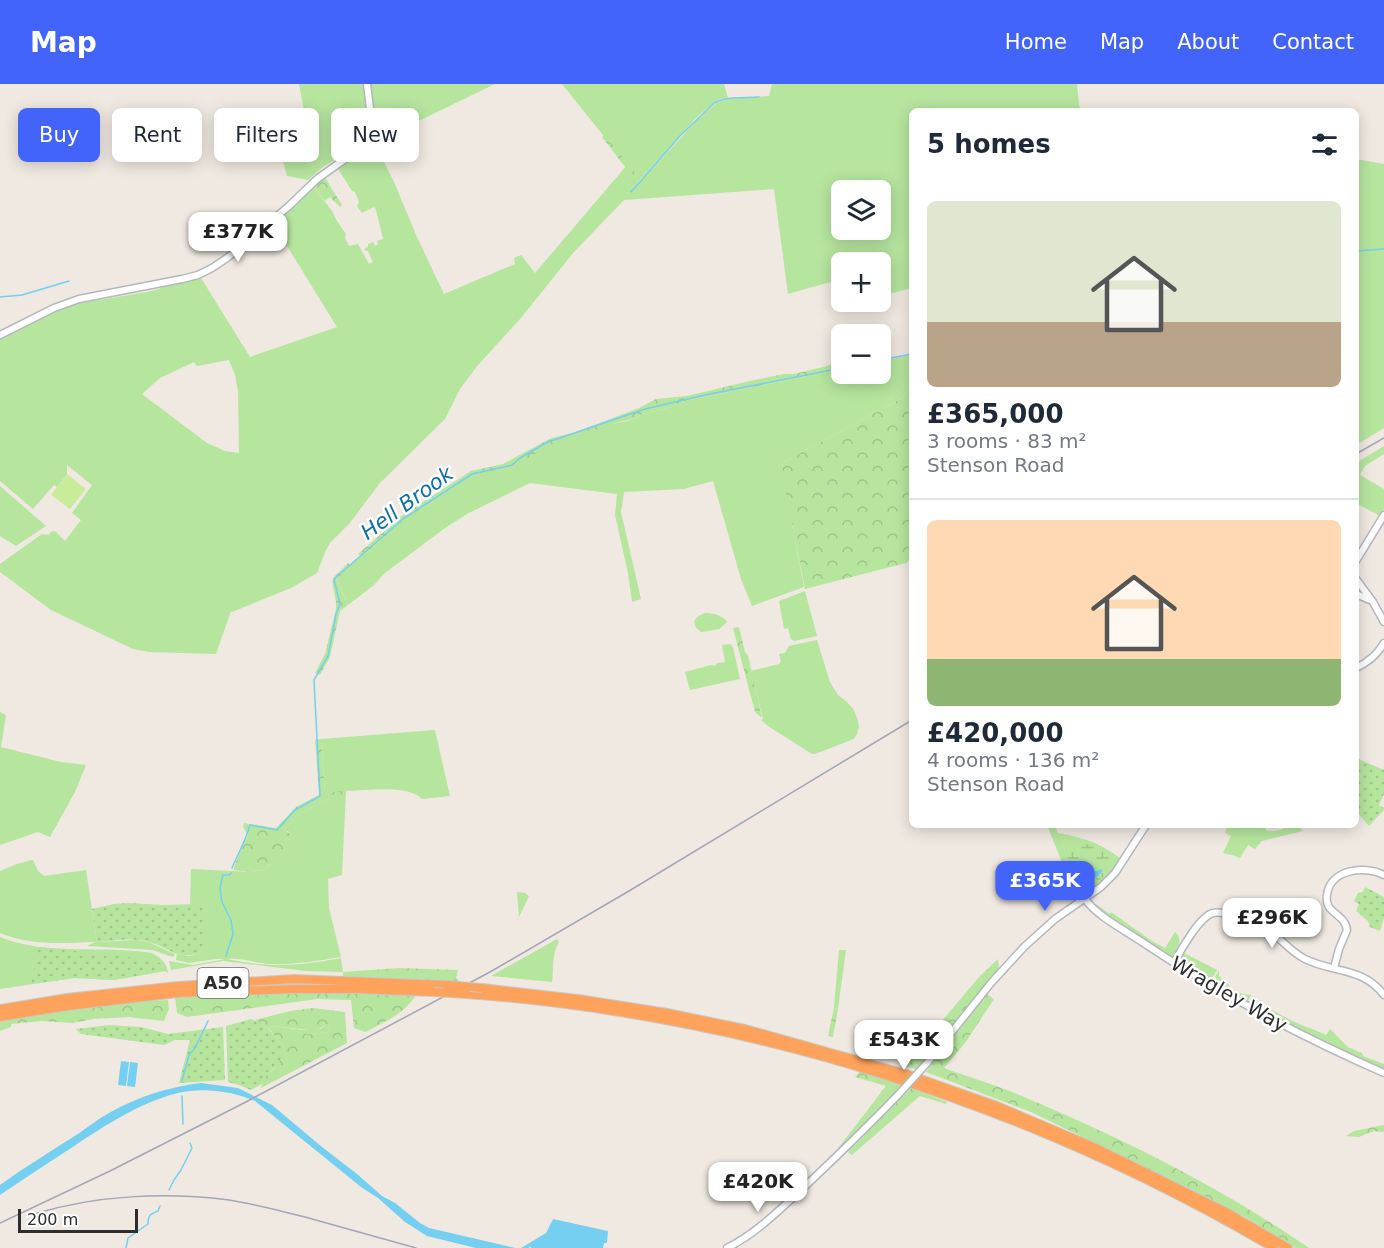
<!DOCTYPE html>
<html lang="en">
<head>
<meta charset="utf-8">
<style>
  body { margin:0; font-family:"DejaVu Sans",sans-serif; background:#f6f6f7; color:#1f2937; height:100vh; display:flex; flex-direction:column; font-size:22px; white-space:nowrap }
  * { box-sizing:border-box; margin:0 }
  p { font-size:20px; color:#747a83 }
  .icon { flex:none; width:33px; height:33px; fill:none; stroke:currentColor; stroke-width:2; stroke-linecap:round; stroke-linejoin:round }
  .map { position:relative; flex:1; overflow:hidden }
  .sheet { position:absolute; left:909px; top:24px; width:450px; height:720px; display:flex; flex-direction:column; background:#fff; border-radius:9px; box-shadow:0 3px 15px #0003 }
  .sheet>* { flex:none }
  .banner { position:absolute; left:18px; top:24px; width:570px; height:54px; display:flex; gap:12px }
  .tools { position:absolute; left:831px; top:96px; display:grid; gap:12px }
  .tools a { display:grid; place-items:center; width:60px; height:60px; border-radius:9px; background:#fff; box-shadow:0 3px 15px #0003; font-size:30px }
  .scale { position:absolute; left:18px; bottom:15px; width:120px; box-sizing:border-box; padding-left:6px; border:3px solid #2e2e2e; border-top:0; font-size:16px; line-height:21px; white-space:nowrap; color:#2e2e2e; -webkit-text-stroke:4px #fff; paint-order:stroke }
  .price { position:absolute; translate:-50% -51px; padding:0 14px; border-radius:12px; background:#fff; color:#222; font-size:20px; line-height:39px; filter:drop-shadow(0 2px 3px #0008) }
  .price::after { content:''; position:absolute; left:50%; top:36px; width:18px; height:14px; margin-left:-9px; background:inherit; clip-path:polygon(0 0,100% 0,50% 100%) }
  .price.on { background:#4264fb; color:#fff }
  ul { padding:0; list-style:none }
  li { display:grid; align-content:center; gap:12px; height:318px; padding:0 18px }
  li+li { border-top:2px solid #e0e1e3 }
  li span { display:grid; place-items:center; height:186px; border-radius:9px; color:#555 }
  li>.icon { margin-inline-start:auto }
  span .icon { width:108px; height:108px; fill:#fffc; stroke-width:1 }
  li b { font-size:26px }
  h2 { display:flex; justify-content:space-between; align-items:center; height:72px; padding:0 18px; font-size:26px }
  .tag { padding:0 21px; border-radius:9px; background:#fff; box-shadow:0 3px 15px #0003; font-size:21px; line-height:54px }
  .tag.on { background:#4264fb; color:#fff }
  header { display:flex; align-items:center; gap:36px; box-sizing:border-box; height:84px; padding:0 30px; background:#4264fb; color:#fff }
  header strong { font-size:28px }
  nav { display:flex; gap:33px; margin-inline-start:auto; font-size:21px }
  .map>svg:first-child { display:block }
</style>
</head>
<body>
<header>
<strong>Map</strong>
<nav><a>Home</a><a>Map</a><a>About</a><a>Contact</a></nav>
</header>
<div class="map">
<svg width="1384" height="1164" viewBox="0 0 1384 1164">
  <defs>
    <pattern id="forest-crowns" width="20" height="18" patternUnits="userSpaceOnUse" patternTransform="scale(1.5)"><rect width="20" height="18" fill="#b6e59e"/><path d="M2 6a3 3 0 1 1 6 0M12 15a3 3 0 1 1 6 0" fill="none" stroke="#9dc588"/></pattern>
    <pattern id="wetland-marsh" width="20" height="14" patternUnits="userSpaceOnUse" patternTransform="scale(1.5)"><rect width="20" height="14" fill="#b6e59e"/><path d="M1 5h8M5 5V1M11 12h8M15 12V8" fill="none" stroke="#9dc588"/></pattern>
    <pattern id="park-dots" width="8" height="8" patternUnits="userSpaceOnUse" patternTransform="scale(1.5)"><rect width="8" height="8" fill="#b6e59e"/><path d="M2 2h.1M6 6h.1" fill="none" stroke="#9dc588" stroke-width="1.8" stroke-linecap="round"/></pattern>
  </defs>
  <rect width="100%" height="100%" fill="#efe9e1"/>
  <path fill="#b6e59e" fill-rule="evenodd" d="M299,0H365L369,44L366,54L361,60L323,83L308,96L287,92L277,56L307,43Z
    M367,0H495L377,57L373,44Z
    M562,0H724L728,14L720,15L715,18L698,32L639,97L632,107L695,38L717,18L728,15L769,12L772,0H1077L1079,21L1082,27H1021L982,24V27H912V204L885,211L881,204L880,178H842L841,195L788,210L774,105L624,116L574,168L520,235L478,281L460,305L445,335L380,399L349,440L330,459L326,466L317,489L291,504L232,528L231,527L216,570L149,568L133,565L51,526L0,488V480L42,450L48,451L52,447L56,448L65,457L81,436L72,429L92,401L67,381V390L57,403L54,401L33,425L0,397V255L64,224L80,219L147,208L159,205L167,201L201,194L250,273L337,243L274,141L313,102L332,127L337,137L346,150L345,154L349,162L358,160L369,180L373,178L368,167H366L364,165L368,163V160L373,158L375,162L378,160L377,157L383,155L376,126L374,123L362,129L357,122L359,118L355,108L352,107L337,83L374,58L394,98L417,153L444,210L515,180L514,174L521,171L535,189L627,81ZM842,106H880V146H842ZM229,276L235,291L238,308L239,369L225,367L207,359L142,310L160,294L194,278L197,282Z
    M1356,75L1384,80V344L1356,361Z
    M912,271V299L902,314L782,379L792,440L804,503L752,522L741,495L713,397L684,405L624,408L621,428L641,515L632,518L628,489L615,431L617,410L530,399L467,430L445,444L385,489L374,501L348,521L336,494L351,482L350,481L403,435L472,390L512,381L548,358L612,338C622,339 635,337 642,330L672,323L685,317L841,285L842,290H880L881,277Z
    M1384,362V370L1365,382L1360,391L1384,405V425L1380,432L1356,419V379Z
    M0,402L46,442L16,462L0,452Z
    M805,507L817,552L794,557L791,555L788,544L784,545L779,517Z
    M705,529C714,529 720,531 727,537L726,539L719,545L702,548C690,541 693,533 705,529Z
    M817,556L830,598L838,611L847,618L854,626L857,634L859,643L857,650L854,655L815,670H812L768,642L761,636L763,635L751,587L779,580L781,577L779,570L785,569L789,562Z
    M730,560L733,563L740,595L690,606L685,588L711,581L715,582L717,579L725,578L722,561Z
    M0,628L6,631L1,663L61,678L86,681L75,708L50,753L38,748L0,761Z
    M435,646L450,712L422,715C407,700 367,707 346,707L342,791L328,795L329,824L341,873C317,877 294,881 270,880C256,879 241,874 227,875C270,884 299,882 341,874L343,888L306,887L223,877L171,886L169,877L193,881L226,875H215L189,879L176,876L177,870L189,872L204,868L203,820L190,821L191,785L254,788L258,786L263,787C278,770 300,780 289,748L284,746L297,731L330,714L325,709L321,655Z
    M1047,741H1055L1058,749C1084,754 1098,758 1120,774C1107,795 1097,802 1077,816ZM1065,755L1080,807L1077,803L1062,758Z
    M1227,741H1265L1266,746C1276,748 1281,747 1289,741L1298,742L1303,747L1262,757L1255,765L1248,761L1240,774L1232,771L1223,769L1231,752L1225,749Z
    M31,776H33L38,787L44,792L86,786L97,858L137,856L148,858L175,870L173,873L152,866L87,862L95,858C61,859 32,862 0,849V787L17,780Z
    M517,808L525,809L529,812L519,833Z
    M1096,820L1110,830L1111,828L1152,857L1165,864L1175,848C1184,855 1177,864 1173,872L1168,873L1094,822Z
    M0,853C45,872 105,861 152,869C161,874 167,879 168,889L165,887L114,896L74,894L0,905Z
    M557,855L559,858C551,871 554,884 552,898L491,892Z
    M839,866H846L838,925L834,924Z
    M1184,869L1217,886L1210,898L1182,881L1180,877Z
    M1219,886V892C1229,901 1237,912 1251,911L1247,919L1212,899Z
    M1252,912L1255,916L1283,932L1280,937L1248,920Z
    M1284,932C1297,941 1312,944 1326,951L1330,945L1348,963L1362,969L1363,972L1384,980V986L1281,937Z
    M326,940H329L330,947C324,948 317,950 310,950C297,949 284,942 271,947L268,945L274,942L302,946L321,945Z"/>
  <path fill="url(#forest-crowns)" d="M605,51L636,90L637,98L634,101L632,92L602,53Z
    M324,92L342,121L340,123L330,113L325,117L313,102Z
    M831,280H841V285L685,317L672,323L642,330C630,341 609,334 597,346L586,347L540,366L530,374L523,376L509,384L504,389L488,393L474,391L459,399V404C441,415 419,425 402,438C391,446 380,457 370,466L372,470L371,474L366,476L358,470L404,430L471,387L503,380L540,360L552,354L576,348L639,324L656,315L687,312L754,296L784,290H794L827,282Z
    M912,299V474L906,479L805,505L785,405L782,379L902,314Z
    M348,479L352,483L336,495L348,521L340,527L330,573L320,591L315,589L325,570L336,525V518L332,497L335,492Z
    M739,543L745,568L748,571L762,634L755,628L733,544Z
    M321,655L325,709L343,707L342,714H330L297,731L284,746L292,751V766L288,773L269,781L263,787L258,786L254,788L233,786L238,773L248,751L243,743L244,739L276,744L296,723L319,711L315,656Z
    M998,875L999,885L924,977L916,985L904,982L979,893Z
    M399,884L458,886L456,894L460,899L399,895L343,894V888Z
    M348,908L416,911C404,930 385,938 365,948L354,944L351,916L317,915L187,933L177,929L175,914L262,909Z
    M987,910L994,915L965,959L944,984C968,993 993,1000 1017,1010C1118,1052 1219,1102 1309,1164H1295L1243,1132L1200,1110L1031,1028L926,988Z
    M168,916L169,925L164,937L129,933L93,935L72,939L42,937L11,940V943L0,947V936L133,918Z
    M313,924L345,928L347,959L261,1004L264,993L274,985L284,964L271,947C284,941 296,949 310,950C317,950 324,948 330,947L329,940H326L317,947L274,942L268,945L255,936L290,927Z
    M834,924L838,925L833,953L828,952Z
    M860,987L904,1001L842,1066L839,1063L886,1002L855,993Z
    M911,1004L947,1018L946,1020L920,1012L852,1071L848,1068Z
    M1384,1041V1047L1383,1048L1374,1047L1359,1053L1346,1052L1354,1047Z"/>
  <path fill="url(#wetland-marsh)" d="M1065,755L1091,761L1113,772C1114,791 1094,800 1079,807L1077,803L1062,758Z"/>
  <path fill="url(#park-dots)" d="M1356,674L1384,686V710L1379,721L1384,724V726L1369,742L1356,727Z
    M1365,803L1384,813V834L1380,847L1370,843L1368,837L1356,827L1359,820L1354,817L1358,809L1363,808Z
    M129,819L162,821L204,820V868C176,877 173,865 149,858C133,853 113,857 97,858L92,825L114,820Z
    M38,863L153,876L161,880L165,887L114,896L74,894L31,900Z
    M251,935C266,940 275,952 284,964C282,984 267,985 262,1000L251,1006L239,1001L228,998L226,942Z
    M109,941L141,943L168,950L223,943L225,996L179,999L190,956H175L164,961L81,950L76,945Z"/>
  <path fill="#c9ec9a" d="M67,390L86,405L70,425L51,411Z"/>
  <path fill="#75cff0" d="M1101,785L1103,787L1090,799L1080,804L1077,798L1084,792Z
    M121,977L129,978L126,1002L118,1001Z
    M130,978L138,979L135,1003L127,1002Z
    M201,999L238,1004L272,1021L322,1063L357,1090L382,1112L395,1119L420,1139L429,1144L515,1164H476L427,1152L405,1138L378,1114L361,1103L255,1017C233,1007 202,1003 178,1009C137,1019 100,1045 65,1068C43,1082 21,1097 0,1111V1101C25,1083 51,1067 78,1050C88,1043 98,1035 109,1029C137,1013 168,1003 201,999Z
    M553,1135L608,1147L607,1159H604L603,1164H531L530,1162L529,1164H521L546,1149Z"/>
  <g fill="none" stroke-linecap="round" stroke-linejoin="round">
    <path stroke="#75cff0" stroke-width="1.5" d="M631,108L680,52L714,19C727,12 744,14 759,13
      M1356,167L1384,165
      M0,213L22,211L69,197
      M880,276L912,270
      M232,784C238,770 246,756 250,741L277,746L295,726L320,712L314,596L328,572L336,530L340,520L334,495L403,435L472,390L512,381L520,374L548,358L645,325L705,311L842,284
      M226,872L233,850L231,836L222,818L220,804L223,791H230L231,789
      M182,997L189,971L195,964L208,937
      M182,1012L183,1040
      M169,1106L174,1096L181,1086L192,1064L190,1059
      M126,1164L128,1154L148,1140C148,1132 150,1130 158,1127L160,1122"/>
    <g stroke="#b4b7c1" stroke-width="9">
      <path id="secondary" d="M0,251L54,224L79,215L182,195L198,191L212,184L227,174L289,122L317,95L366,60L373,50L367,0
        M1356,477L1384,431
        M1356,495L1373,518L1384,538
        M1356,510L1370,516
        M1356,584C1369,578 1377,571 1384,559
        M1084,814C1098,833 1123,845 1142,858C1218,909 1300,952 1384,989
        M1174,879C1180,867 1200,832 1213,829C1220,827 1228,830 1235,832C1247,835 1260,839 1269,846C1282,856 1291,868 1305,875C1333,889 1363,883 1384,911
        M1334,884L1339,865L1347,846C1345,829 1324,830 1327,811C1330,785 1365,781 1384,791
        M927,979L991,899L1024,863L1055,835L1101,803L1115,789L1146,741
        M727,1164C755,1150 776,1129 799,1108C833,1076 866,1044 898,1011"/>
    </g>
    <g stroke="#c9c9c9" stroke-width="10">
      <path id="highway" d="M482,904L578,915L667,929L745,945L906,990L997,1022L1096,1064L1226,1128L1288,1164
        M466,910C750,931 1029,1020 1274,1164
        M0,925L67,914L178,902L294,895L447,901
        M0,933L68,922L178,909L295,905H355L433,908"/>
    </g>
    <use href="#secondary" stroke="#fff" stroke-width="6"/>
    <use href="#highway" stroke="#ffa35c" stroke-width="8"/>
    <path stroke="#a3a6b8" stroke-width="1.5" d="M1356,370L1384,354
      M34,1130C96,1111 165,1108 229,1116C255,1120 280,1127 305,1133C342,1143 379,1154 416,1164
      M0,1139L110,1087L244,1019L490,888L629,807L912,636"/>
    <g stroke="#b4b7c1" stroke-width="9" stroke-linecap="butt">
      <path id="secondary-bridge" d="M898,1011L927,979"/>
    </g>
    <g stroke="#c9c9c9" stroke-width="10" stroke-linecap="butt">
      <path id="highway-bridge" d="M447,901L482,904
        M433,908L466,910"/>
    </g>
    <use href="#secondary-bridge" stroke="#fff" stroke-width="6"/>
    <use href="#highway-bridge" stroke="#ffa35c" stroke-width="8"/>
  </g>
  <g text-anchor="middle" stroke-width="5" stroke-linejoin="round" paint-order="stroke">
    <rect fill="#fff" stroke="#6d6d6d" stroke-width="1.5" x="197.5" y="884" width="51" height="30" rx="4.5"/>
    <g font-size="18" font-weight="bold" fill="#2e2e2e">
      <text x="223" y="905">A50</text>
    </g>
    <g font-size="20" fill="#2e2e2e" stroke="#fff">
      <text transform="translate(1229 910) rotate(30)" y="7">Wragley Way</text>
    </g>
    <g font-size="21" font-style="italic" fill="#0d6fa3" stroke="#fff">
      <text transform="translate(407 419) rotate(-36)" y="7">Hell Brook</text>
    </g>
  </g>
</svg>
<div class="tools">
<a><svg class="icon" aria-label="layers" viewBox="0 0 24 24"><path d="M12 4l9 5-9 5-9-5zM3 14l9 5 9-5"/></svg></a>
<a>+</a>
<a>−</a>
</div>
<div class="scale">200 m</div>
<b class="price" style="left:238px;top:179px">£377K</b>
<b class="price on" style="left:1045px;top:828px">£365K</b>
<b class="price" style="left:1272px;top:865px">£296K</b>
<b class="price" style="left:904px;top:987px">£543K</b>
<b class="price" style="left:758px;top:1129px">£420K</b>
<div class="banner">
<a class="tag on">Buy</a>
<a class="tag">Rent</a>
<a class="tag">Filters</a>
<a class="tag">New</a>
</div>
<section class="sheet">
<h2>5 homes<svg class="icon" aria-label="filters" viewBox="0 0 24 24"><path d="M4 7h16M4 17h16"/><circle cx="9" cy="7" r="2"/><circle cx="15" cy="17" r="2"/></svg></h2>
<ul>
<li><span style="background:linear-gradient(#dfe7d0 65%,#b9a48a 0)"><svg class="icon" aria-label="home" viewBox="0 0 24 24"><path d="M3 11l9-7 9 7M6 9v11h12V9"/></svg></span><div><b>£365,000</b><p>3 rooms · 83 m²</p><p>Stenson Road</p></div></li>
<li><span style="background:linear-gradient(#ffd9b3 75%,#8fb573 0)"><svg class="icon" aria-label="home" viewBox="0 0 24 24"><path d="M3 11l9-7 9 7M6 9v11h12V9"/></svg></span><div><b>£420,000</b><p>4 rooms · 136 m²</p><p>Stenson Road</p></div></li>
</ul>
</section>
</div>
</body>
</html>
